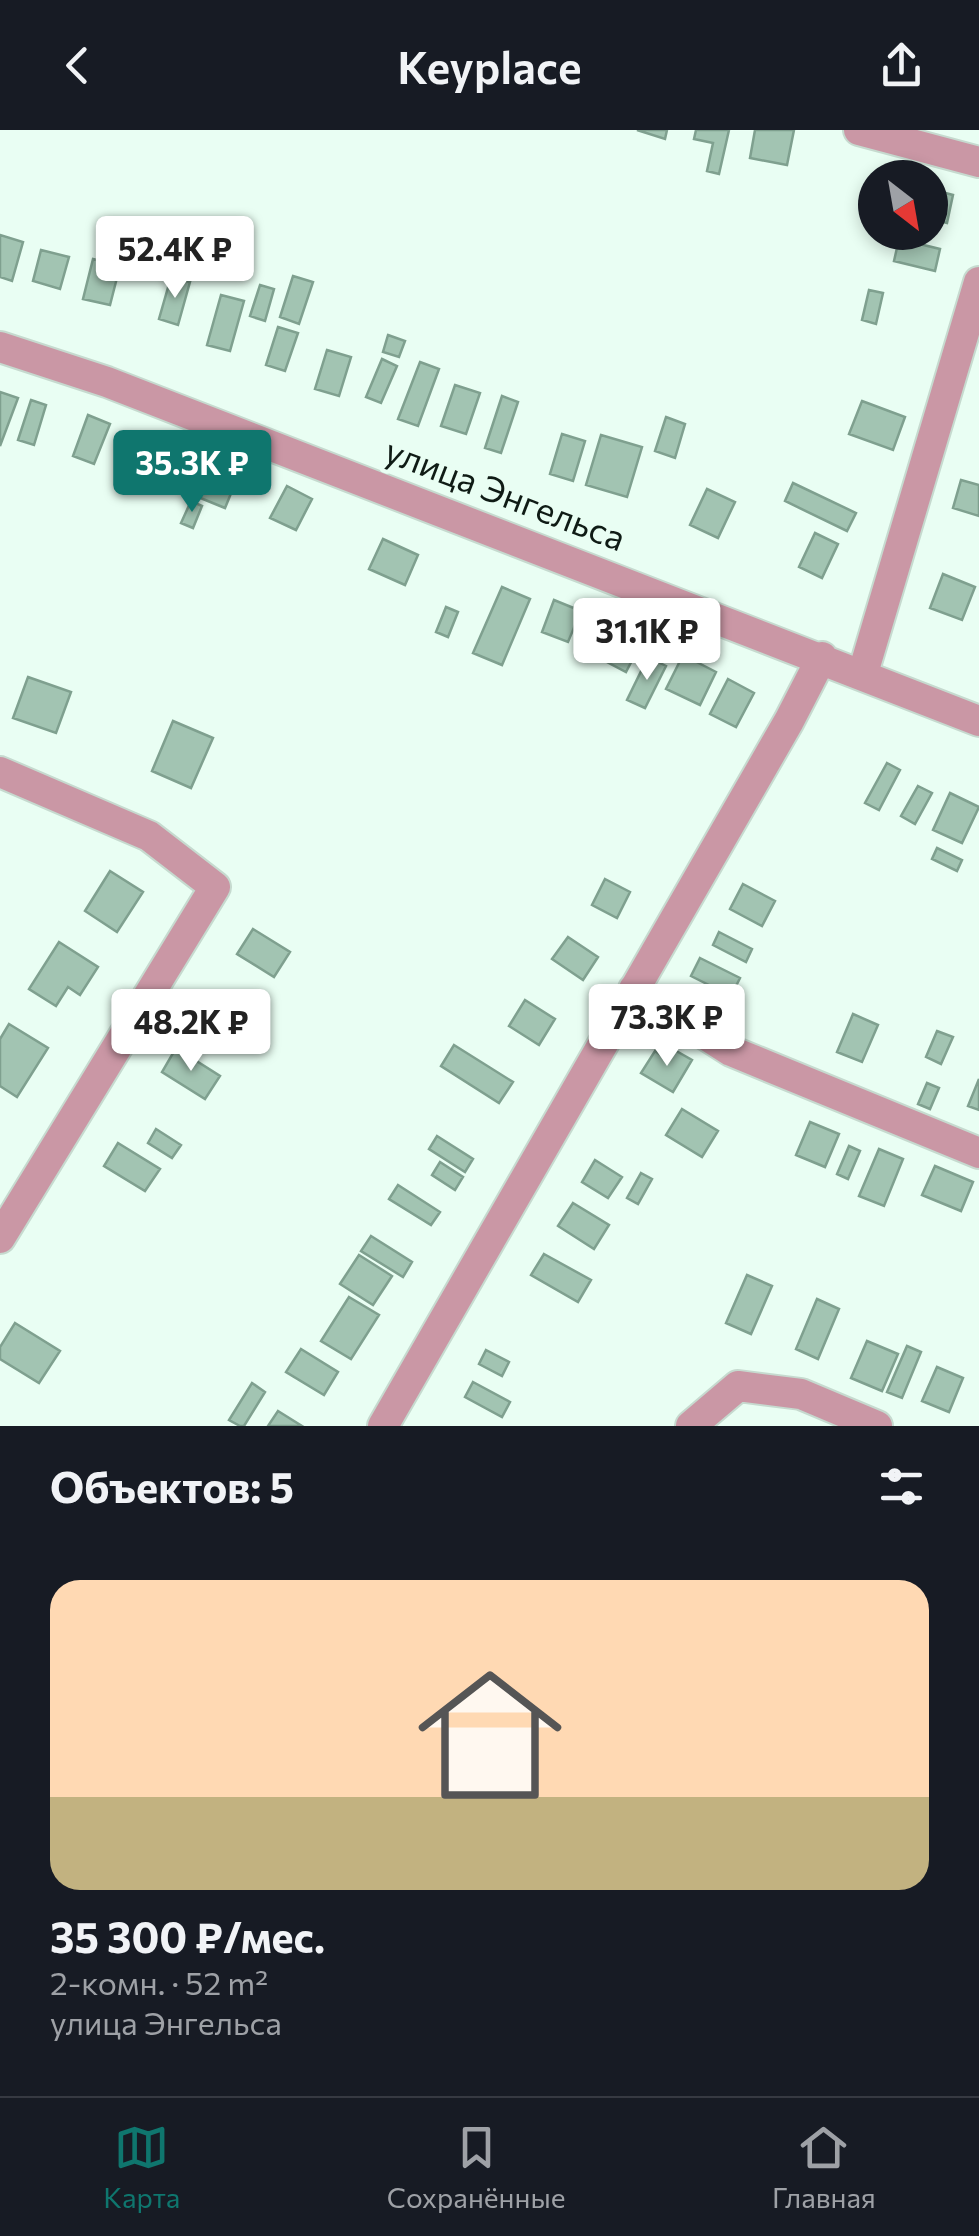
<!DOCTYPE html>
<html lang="ru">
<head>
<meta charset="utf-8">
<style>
  body { margin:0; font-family:Commissioner,sans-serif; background:#20242c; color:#f1f3f6; height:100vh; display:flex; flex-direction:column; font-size:38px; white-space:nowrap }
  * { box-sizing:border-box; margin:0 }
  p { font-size:32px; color:#9ea1a6 }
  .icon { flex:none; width:55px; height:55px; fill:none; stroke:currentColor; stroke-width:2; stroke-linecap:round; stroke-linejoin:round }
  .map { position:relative; height:1296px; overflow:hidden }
  .sheet { display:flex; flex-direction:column; background:#171b24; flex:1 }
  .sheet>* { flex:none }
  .needle { width:65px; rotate:149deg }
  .fabs { position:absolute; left:858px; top:30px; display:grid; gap:20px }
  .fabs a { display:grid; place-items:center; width:90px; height:90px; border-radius:50%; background:#171b24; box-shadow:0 5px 15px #0003; font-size:50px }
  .price { position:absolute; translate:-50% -85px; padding:0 22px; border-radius:10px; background:#fff; color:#222; font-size:32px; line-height:65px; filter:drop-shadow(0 2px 5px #0008) }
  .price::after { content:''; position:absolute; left:50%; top:60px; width:30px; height:22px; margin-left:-15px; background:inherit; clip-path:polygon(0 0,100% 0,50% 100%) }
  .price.selected { background:#0f766e; color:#fff }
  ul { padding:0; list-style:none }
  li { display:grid; align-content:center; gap:20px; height:530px; padding:0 50px }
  li span { display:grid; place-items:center; height:310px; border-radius:30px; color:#555 }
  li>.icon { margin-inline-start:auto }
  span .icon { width:180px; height:180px; fill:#fffc; stroke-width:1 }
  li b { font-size:42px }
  h2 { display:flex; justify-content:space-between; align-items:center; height:120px; padding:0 50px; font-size:42px }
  header { display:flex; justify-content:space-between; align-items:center; height:130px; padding:0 50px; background:#171b24; font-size:45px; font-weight:600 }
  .tab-bar { display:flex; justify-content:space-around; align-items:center; height:140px; border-top:2px solid #363941; background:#171b24; font-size:28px; color:#9ea1a6 }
  .tab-bar a { display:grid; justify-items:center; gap:5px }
  .tab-bar .selected { color:#0f766e }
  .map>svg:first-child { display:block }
</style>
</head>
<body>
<header><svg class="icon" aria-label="back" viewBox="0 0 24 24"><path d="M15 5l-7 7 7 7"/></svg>Keyplace<svg class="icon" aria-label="share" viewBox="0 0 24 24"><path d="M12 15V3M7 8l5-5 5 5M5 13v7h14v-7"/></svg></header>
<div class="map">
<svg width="979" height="1296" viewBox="0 0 979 1296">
  <rect width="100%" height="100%" fill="#e9fef3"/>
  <path fill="#a2c4b2" stroke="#7fa08f" stroke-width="2.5" d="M637,0H667L665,9Z
    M696,0H729L719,44L707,41L713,13L694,9Z
    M755,0H794L787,35L750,28Z
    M930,59L953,65L947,93L930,89Z
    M0,105L23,112L12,151L0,147Z
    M899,109L940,119L935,141L894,131Z
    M41,120L69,127L60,159L33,151Z
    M93,129L120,136L110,175L83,169Z
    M293,146L313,152L299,194L280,187Z
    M171,147L190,152L178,195L159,189Z
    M260,155L274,159L265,191L250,186Z
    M869,160L883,163L876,194L862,190Z
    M221,165L244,171L230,221L207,215Z
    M278,197L298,203L285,241L266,235Z
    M388,205L405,211L399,227L383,222Z
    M327,220L351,227L339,266L315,259Z
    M382,229L397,236L381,273L366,267Z
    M420,232L439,239L418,296L398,289Z
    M455,255L480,263L466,304L441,296Z
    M0,262L18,268L0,316Z
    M502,266L518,272L501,323L485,318Z
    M31,270L46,275L34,315L18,310Z
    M862,271L905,287L893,320L849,304Z
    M88,285L110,294L94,334L73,326Z
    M666,287L685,294L675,328L655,321Z
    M562,304L585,311L573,351L550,344Z
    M601,305L642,317L627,367L586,355Z
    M136,310L168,323L156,352L124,339Z
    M214,328L241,339L225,378L198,367Z
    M961,350L979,355V386L953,378Z
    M793,353L856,383L847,401L785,371Z
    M287,356L312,369L296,400L270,388Z
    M707,359L735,372L718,408L690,395Z
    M191,371L202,376L193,398L181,393Z
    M815,403L838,414L822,448L799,437Z
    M383,409L418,425L405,455L369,439Z
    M943,444L975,457L962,490L930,478Z
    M502,457L530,469L502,535L473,523Z
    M554,470L581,481L568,512L542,502Z
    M446,477L458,482L448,507L436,502Z
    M620,502L641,513L626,542L605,531Z
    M683,525L716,542L700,575L666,559Z
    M648,527L666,536L645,578L627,570Z
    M28,547L71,562L56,603L13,588Z
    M728,549L754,563L736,597L710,584Z
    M173,591L213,608L191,658L152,641Z
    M887,633L900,640L879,680L865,673Z
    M918,656L932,663L915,694L901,686Z
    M950,663L979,677L962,713L933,700Z
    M937,718L962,730L957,741L932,729Z
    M110,741L143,762L117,802L85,781Z
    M605,749L630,762L617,788L592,775Z
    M743,754L775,771L762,796L730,779Z
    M253,799L290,822L274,847L237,824Z
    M719,802L752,819L746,832L713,815Z
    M568,807L598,827L583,850L552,829Z
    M59,812L98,837L80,865L68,857L56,876L29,859Z
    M700,828L740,848L731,866L691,846Z
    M525,870L555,889L539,915L509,896Z
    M853,884L878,895L862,932L837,922Z
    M9,894L48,918L17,967L0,956V909Z
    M937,901L953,907L941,934L926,927Z
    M454,915L513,952L499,973L441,936Z
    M176,918L220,946L205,969L162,942Z
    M671,918L692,930L673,962L641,943L655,921L665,928Z
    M979,949V980L968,976Z
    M927,953L939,958L930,979L918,974Z
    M682,979L718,1001L702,1027L666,1005Z
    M810,992L839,1004L825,1037L796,1025Z
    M156,999L181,1015L172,1028L148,1013Z
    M437,1006L473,1029L465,1042L429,1019Z
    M118,1013L160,1039L145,1061L104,1036Z
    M849,1016L860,1021L848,1049L837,1044Z
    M879,1019L903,1029L884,1076L859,1066Z
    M595,1030L622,1047L608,1068L582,1052Z
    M440,1032L463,1047L455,1060L432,1045Z
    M935,1036L973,1052L961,1081L922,1065Z
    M641,1043L652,1049L638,1074L627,1068Z
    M398,1055L440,1082L431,1095L389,1069Z
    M573,1073L609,1095L594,1119L558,1096Z
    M371,1106L412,1132L403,1147L361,1121Z
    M544,1124L591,1150L578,1172L531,1145Z
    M359,1125L392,1146L373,1175L340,1154Z
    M747,1145L772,1156L751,1204L726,1193Z
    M349,1167L379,1185L351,1229L321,1211Z
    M817,1169L839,1179L818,1229L796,1219Z
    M15,1193L60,1221L39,1253L0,1229V1217Z
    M867,1211L898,1224L882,1261L851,1248Z
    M907,1216L921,1222L902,1268L887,1262Z
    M301,1219L338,1242L324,1265L286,1242Z
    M486,1220L509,1232L502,1246L479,1234Z
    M937,1237L963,1248L949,1282L922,1271Z
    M473,1252L510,1272L502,1287L465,1267Z
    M252,1253L265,1262L244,1296H240L229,1290Z
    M278,1281L302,1296H268Z"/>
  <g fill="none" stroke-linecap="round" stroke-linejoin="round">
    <g stroke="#c6dacf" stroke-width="34">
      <path id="minor" d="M859,0L979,32
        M0,217L107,252L979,591
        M863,543L979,152
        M0,642L149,706L215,757L0,1108
        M634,859L731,921L979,1023
        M383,1296L789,591L822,527
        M691,1296L738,1256L801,1264L877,1296"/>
    </g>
    <use href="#minor" stroke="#ca97a5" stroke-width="30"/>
  </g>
  <g text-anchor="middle" stroke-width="8" stroke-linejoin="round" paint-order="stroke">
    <g font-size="35" fill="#0f1b15" stroke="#e9fef3">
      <text transform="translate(505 365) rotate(21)" y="12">улица Энгельса</text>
    </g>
  </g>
</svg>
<div class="fabs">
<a><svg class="needle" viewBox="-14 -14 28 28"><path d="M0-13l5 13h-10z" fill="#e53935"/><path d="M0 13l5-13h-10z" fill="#9ea1a6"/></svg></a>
</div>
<b class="price" style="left:175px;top:171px">52.4K ₽</b>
<b class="price selected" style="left:192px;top:385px">35.3K ₽</b>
<b class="price" style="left:647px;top:553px">31.1K ₽</b>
<b class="price" style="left:667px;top:939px">73.3K ₽</b>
<b class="price" style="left:191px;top:944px">48.2K ₽</b>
</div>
<section class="sheet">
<h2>Объектов: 5<svg class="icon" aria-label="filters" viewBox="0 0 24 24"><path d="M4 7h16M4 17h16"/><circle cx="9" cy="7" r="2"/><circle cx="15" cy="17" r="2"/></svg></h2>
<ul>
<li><span style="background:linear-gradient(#ffd9b3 70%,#c2b280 0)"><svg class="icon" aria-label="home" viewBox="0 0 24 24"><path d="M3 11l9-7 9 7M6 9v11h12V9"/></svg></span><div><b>35 300 ₽/мес.</b><p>2-комн. · 52 m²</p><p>улица Энгельса</p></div></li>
</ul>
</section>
<nav class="tab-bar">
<a class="selected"><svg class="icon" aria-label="map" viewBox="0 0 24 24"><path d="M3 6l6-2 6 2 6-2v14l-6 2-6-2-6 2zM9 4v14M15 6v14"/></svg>Карта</a>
<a><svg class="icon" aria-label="saved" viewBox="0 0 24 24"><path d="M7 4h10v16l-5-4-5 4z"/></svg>Сохранённые</a>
<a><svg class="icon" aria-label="home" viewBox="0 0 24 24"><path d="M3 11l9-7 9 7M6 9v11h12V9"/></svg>Главная</a>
</nav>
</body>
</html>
